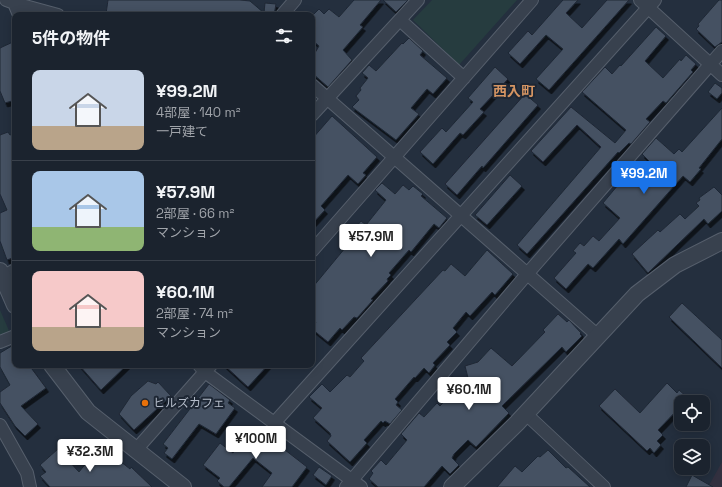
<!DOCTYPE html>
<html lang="ja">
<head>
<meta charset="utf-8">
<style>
  body { margin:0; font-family:"Space Grotesk","Noto Sans JP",sans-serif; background:#282f3a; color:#f1f3f6; height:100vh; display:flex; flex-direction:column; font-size:15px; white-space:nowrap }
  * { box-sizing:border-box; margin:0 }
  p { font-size:13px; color:#a0a4aa }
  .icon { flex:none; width:22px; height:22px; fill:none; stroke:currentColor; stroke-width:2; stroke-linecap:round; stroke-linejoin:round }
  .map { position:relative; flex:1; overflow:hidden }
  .sheet { position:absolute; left:12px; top:12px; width:303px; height:356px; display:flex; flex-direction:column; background:#1b232e; border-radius:8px; box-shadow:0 2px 10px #0003,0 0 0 1px #39404a }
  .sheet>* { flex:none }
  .tools { position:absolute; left:674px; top:395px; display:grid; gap:8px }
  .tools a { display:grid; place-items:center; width:36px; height:36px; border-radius:8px; background:#1b232e; box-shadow:0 2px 10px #0003,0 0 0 1px #39404a; font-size:20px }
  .price { position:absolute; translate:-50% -34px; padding:0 9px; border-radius:4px; background:#fff; color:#222; font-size:13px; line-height:26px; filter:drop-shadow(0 1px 2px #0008) }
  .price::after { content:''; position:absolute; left:50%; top:24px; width:12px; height:9px; margin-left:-6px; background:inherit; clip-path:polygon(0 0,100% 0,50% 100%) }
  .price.current { background:#1a73e8; color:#fff }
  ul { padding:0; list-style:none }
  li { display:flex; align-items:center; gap:12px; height:100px; padding:0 20px }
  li+li { border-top:1px solid #39404a }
  li span { display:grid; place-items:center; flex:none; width:112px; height:80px; border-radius:8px; color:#555 }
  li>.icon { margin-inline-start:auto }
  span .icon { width:48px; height:48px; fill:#fffc; stroke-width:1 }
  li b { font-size:17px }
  h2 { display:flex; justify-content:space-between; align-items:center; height:48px; padding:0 20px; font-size:17px }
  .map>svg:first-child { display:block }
</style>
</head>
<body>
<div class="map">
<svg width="722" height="487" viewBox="0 0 722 487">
  <defs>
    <filter id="shadow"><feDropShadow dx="2.5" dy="4" stdDeviation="0" flood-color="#0009"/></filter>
  </defs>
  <rect width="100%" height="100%" fill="#242f3e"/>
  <path fill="#32303f" d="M722,462V487H708Z"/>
  <path fill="#263c3f" d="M432,0H517L459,65L413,20Z
    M0,310L10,333L0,338Z"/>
  <path fill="#455162" stroke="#1f2835" filter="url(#shadow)" d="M108,0H240L250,1L264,13L265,3L276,4L274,15H113L106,14Z
    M354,0H381L360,25L363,27L343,50L352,60L328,87L312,73V58L319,46L312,40V16L319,9L324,14L329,9L339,17Z
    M383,0H408L396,12Z
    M563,0H578L566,13L582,28L607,0H629L549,90L536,79L563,49L546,35L520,64L508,53L528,31L532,35Z
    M719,0H722V42L715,47L696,29L699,26L698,24Z
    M656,27L666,36L645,61L663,78L680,59L681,61L686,55L696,64L691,70L693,72L666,103L663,101L646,119L650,122L631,144L629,143L619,153L618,152L527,254L517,245L601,147L577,125L543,162L531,151L571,107L615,143L626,130L582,92L605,67L612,74L620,65L621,66Z
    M409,38L423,51L420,55L447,78L433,94L427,89L411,108L419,114L396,140L352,107L359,100L356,96L361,90L360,88L368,78L362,73L369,65L376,71L402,43L403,44Z
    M15,41V100L5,103L0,91V48Z
    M495,67L508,79L480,109L484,112L463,135L460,133L433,164L420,152L442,128L446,132L473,102L468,98Z
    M715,83L722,88V93L717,99L708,92Z
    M525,94L538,105L483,168L482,166L457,195L445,184Z
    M722,108V139L699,168L701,169L690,182L683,176L623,244L619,239L593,268L588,264L566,289L554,278L576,253L573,251L580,243L584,246L593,236L599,241L620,218L603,203L623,179L630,171L645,185L658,170L642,154L656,138L674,154L679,149L682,152Z
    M332,116L377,157L363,173L366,175L358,184L348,175L321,206L325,210L312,224V139Z
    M8,132L10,135L15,133V257L7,260L0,241V213L7,210L0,194V135Z
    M510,175L522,186L487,225L475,215Z
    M382,183L395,194L403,185L409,190L413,186L423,194L421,196L447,218L439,228L434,224L411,252L409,250L389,273L391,275L387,279L388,281L371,299L373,300L357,318L354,317L342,330L340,328L328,342L312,329L316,322L312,318V288L355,236L351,233L361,221L366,225L386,200L375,190Z
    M714,187L722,195V211L708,224L704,219L648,273L632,254L658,230L660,232L680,214L685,219L699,206L696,203L700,200L699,198Z
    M487,250L513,274L495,295L492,292L470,316L466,312L453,328L457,332L447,342L450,345L433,363L435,365L429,373L424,368L415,378L414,377L395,399L398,402L396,405L402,410L390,424L385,421L383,423L381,421L364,440L367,443L350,462L327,441L331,436L330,433L313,418L322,408L309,397L322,384L330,392L347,375L350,377L364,361L361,358L443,270L445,271L451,264L465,276Z
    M682,303L722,340V368L669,317Z
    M558,314L567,322L569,320L581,333L580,334L582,336L566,352L562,347L502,406L509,413L476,447L468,440L454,454L452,458L459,465L450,474L442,466L424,487H378L369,479L373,473L371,471L381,460L386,465L407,440L401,434L419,413L424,417L437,403L440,406L453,391L445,384L452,376L472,394L465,366L478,362L491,348L512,366L545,332L543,330Z
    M15,344V365H29L46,388L21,406L38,424L25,436L15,426L0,403V392L10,385L0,367V353Z
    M79,365H127L101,390Z
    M224,365H268L248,387Z
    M148,381L156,384L158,382L171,396L134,430L119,414L131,396Z
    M667,383L677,393L679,390L688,398L684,402H681V406L658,430L663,435L657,441L661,445L654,453L650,448L647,451L599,406L615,389L640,413Z
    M209,384L230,400L228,403L235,408L216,434L199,424L172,459L164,453L168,448L163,444Z
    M252,427L263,435L268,428L280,437L276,443L307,467L292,487H262L272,473L253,458L229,487H224L217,481L220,478L203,465L220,443L233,453Z
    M58,449L79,472L95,452L101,456L106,450L130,469L131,467L152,487H50L40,476L46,472L40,465Z
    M548,450L566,468L568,467L590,487H497L515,466L522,472L538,456L540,457Z
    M319,467L332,476L326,485L313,475Z
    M692,475L713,487H686Z"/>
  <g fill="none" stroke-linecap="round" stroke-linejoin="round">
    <g stroke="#565f6c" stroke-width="14">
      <path id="minor" d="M6,0L14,3L19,15
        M640,0L722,75
        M14,3L58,15
        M282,15L295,0
        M400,20L464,78
        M312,85L597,335
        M312,115L418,0
        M312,251L532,0
        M2,277L15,270
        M0,342L15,336
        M199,365L205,372L361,487
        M526,414L604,487
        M275,422L655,0
        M0,425L27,473L30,487
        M135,451L211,365
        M346,487L528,273L722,51"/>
    </g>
    <g stroke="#565f6c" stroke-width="18">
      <path id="tertiary" d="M0,271L15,305
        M52,365L88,412L183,487
        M452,487L517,423L637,294L675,265L722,241"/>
    </g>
    <use href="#minor" stroke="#38414e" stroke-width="12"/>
    <use href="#tertiary" stroke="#38414e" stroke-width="16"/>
  </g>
  <circle fill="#e8710a" stroke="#1d2633" stroke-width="1.5" cx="145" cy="403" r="4"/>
  <g text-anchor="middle" stroke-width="4" stroke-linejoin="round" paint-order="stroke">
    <g font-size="12" fill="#b4bcc9" stroke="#1d2633" text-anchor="start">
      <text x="153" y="407">ヒルズカフェ</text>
    </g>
    <g font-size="14" font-weight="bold" fill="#d59563" stroke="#1d2633">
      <text x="514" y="96">西入町</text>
    </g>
  </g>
</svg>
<div class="tools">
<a><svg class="icon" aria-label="locate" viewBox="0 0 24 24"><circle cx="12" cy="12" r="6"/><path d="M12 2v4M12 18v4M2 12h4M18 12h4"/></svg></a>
<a><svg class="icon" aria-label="layers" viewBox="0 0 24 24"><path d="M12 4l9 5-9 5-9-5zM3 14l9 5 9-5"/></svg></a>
</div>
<b class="price current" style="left:644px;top:195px">¥99.2M</b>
<b class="price" style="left:371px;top:258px">¥57.9M</b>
<b class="price" style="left:469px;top:411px">¥60.1M</b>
<b class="price" style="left:256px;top:460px">¥100M</b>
<b class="price" style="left:90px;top:473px">¥32.3M</b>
<section class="sheet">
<h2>5件の物件<svg class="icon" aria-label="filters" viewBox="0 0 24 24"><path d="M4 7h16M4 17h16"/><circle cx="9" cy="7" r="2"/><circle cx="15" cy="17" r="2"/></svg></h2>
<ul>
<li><span style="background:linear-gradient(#c9d6e8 70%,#b9a48a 0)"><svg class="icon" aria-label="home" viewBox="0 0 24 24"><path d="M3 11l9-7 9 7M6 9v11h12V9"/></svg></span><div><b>¥99.2M</b><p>4部屋 · 140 m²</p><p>一戸建て</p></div></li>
<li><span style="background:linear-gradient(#a9c7e8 70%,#8fb573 0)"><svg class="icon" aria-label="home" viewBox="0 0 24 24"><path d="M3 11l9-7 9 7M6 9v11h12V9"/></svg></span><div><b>¥57.9M</b><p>2部屋 · 66 m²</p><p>マンション</p></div></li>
<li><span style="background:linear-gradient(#f6c9c9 70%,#b9a48a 0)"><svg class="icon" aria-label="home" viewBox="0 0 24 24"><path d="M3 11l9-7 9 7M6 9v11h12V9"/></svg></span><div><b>¥60.1M</b><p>2部屋 · 74 m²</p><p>マンション</p></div></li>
</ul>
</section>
</div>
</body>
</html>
